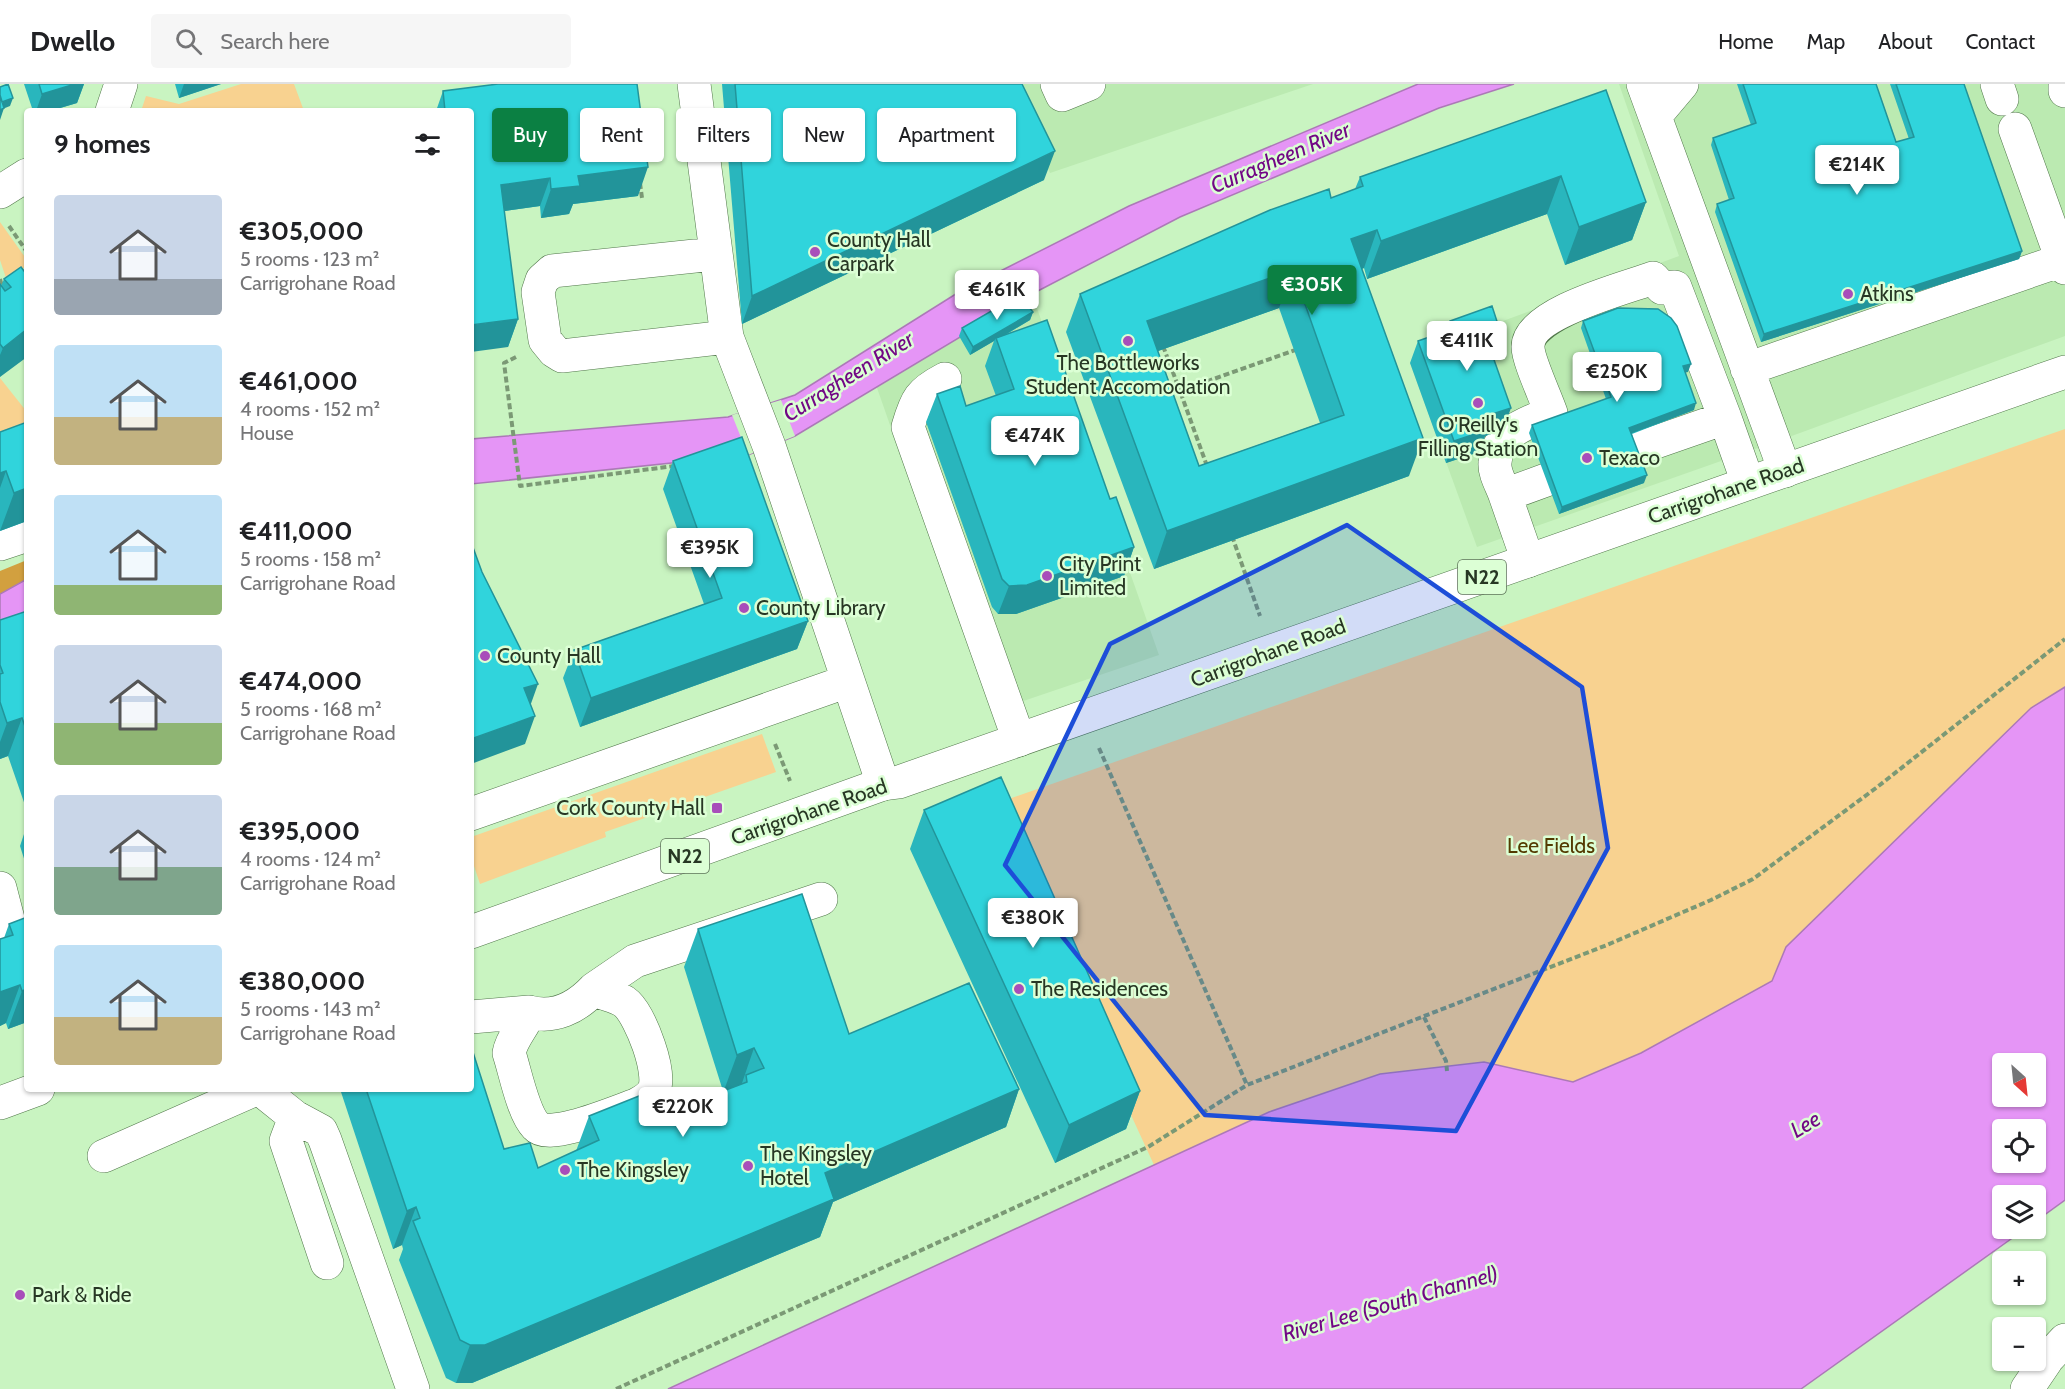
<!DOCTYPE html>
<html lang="en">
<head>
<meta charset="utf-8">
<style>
  body { margin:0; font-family:Cabin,sans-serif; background:#f6f6f6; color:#202124; height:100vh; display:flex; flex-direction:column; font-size:22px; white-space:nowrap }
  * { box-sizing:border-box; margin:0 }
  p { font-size:20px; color:#757577 }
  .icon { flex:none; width:33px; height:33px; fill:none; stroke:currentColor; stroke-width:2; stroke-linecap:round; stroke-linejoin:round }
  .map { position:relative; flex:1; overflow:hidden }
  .side { position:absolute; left:24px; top:24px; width:450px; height:984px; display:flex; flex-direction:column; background:#fff; border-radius:6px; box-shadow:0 2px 4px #0004 }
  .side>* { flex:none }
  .hud { position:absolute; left:492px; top:24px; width:570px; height:54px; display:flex; gap:12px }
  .needle { width:39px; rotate:153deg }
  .buttons { position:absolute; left:1992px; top:969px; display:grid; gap:12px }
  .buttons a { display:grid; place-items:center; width:54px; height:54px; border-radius:6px; background:#fff; box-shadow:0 2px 4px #0004; font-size:30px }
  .price { position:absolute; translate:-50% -51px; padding:0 14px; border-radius:6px; background:#fff; color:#222; font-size:20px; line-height:39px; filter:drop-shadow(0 2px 3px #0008) }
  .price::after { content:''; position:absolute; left:50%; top:36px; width:18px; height:14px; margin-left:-9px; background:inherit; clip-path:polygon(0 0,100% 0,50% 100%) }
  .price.selected { background:#0b8043; color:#fff }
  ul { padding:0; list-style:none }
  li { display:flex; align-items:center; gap:18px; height:150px; padding:0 30px }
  li span { display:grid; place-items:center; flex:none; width:168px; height:120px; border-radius:6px; color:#555 }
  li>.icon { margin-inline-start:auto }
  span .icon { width:72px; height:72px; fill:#fffc; stroke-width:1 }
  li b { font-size:26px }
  h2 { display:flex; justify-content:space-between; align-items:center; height:72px; padding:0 30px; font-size:26px }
  .pill { padding:0 21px; border-radius:6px; background:#fff; box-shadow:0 2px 4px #0004; font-size:21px; line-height:54px }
  .pill.selected { background:#0b8043; color:#fff }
  header { display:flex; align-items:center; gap:36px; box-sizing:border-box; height:84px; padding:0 30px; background:#fff; border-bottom:2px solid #e0e0e0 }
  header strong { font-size:28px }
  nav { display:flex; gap:33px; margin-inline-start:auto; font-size:21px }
  .search { width:420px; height:54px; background:#f6f6f6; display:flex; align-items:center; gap:15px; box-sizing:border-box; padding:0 21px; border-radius:6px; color:#757577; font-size:22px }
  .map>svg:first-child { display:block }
</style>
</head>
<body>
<header>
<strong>Dwello</strong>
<div class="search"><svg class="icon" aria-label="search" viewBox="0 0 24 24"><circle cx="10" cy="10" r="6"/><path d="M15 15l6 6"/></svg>Search here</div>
<nav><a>Home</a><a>Map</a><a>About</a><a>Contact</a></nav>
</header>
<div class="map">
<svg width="2065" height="1305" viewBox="0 0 2065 1305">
  <rect width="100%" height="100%" fill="#c9f4c1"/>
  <path fill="#bbeab1" d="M1008,0H1313L1050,89Z
    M1619,0H2065V252L1775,358L1477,463L1410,279L1444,267L1484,244L1679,172Z
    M1032,210L1159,571L997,626L968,544L962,547L876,301Z"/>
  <path fill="#f8d290" d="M241,0H294L304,27H141L146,12L179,20Z
    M0,138L27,176V181L7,197L0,176Z
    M0,294L27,328V371L0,381Z
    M2065,345V603L2031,624L1786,863L1772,897L1641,969L1572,998L1484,978L1380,990L1269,1028L1154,1081L989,722Z
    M762,650L776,688L605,748L606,753L480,800L471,773V753Z"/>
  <path fill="#d2a03f" d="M27,476V495L0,510V487Z"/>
  <path fill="#e595f6" stroke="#ac79b7" stroke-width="1.5" fill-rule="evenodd" d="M1418,0H1514L1439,24L1180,133L1032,210L795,352L748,371L471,400V355L728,333L795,311L959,208L1129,122Z
    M27,495V539L0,553V510Z
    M2065,603V1116L2036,1137V1112H2002V1144L2025,1145L1801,1305H668L1269,1028L1380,990L1484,978L1573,998L1641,969L1772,897L1786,863L2031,624ZM2002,980H2036V1012H2002ZM2002,1046H2036V1078H2002Z"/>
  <path fill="#c9f4c1" d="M781,316L795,352L748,371L732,331Z"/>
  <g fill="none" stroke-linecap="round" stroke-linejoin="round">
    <g stroke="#51774a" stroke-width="34">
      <path id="minor" d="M694,0L727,253L769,362L883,700
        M1057,0L1062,11L1089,0
        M1643,0L1785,387
        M1997,0L2002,15
        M2065,2V7
        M112,27L121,0
        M1655,32L1682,0
        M2015,45L2065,184
        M0,108L27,91
        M714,170L552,187L542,196L538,208L545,256L554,267L562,272L727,253
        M1747,285L2062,176
        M945,295C920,308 916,315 908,343L1019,656
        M1633,366L1725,334L1748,399
        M1505,411C1502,402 1494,389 1495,379C1496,348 1527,339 1551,329C1546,314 1528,276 1528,263C1527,229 1626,204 1653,194L1662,204L1675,203L1725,334
        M0,460L27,451
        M1528,477L1505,411L1546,396
        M471,730L848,597
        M0,804L8,835L0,851
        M594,905C604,911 619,912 627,920C641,934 662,988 654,1006C650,1014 643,1017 636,1021C618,1027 549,1057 536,1042C523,1029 515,987 509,969C512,953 524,943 529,928C554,935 576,924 594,905Z
        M594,905L635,877L821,815
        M471,933L529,928
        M260,1005L295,1033L321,1047L325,1056L413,1305
        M295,1033L286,1057L327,1179
        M104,1072L256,1005
        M2027,1305L2048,1274L2065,1256"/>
    </g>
    <g stroke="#51774a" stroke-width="34">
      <path id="highway" d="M471,848L883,700L899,698L2065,288
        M0,1019L38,1005"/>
    </g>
    <path stroke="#7b9975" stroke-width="4" stroke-dasharray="6 3" stroke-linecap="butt" d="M640,99L642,114
      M9,142L27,168
      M0,195L3,206
      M1163,262L1180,307
      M516,273L504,279L520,402L674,382
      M1207,382L1180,307L1298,265
      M1232,452L1260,532
      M775,660L790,697
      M1099,664L1247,1001
      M1424,933L1446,977L1447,987
      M616,1305L1148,1063L1247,1001L1607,861L1711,816L1753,795L1876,704L2065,555"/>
    <use href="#minor" stroke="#fff" stroke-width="33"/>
    <use href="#highway" stroke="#fff" stroke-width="33"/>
  </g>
  <path fill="#29b6bd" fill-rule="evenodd" d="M24,0H84L77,19L50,27H33Z
    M175,0H221L179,14Z
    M722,0H1022L1044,96L742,240Z
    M1737,0H1876L1896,58L1909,55L1890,0H1964L2022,167L2019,175L1761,258L1715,128L1717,120L1729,116L1711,61L1713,54L1751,41Z
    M1606,6L1646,118L1632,156L1565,181L1547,130L1367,195L1364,184L1362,185L1409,392L1154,485L1066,248L1080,210L1355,105L1360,93ZM1279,224L1320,339L1199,382L1158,267Z
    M443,7L638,112L573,120L569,130L541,134L540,122L504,127L518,235L508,263L471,27H436Z
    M21,183L0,293V200L1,202L4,195Z
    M1033,228L1030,236L1007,250L1110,415L1134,463L1124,492L1016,530H998L992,523L926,338L937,310L966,322L996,312L985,282L994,257L970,271L959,252L962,244Z
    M1450,237L1494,275L1503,346L1485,352L1479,368L1446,379L1410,279L1418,257L1446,247Z
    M1583,237L1688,288H1685L1694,326L1632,350L1644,399L1559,430L1529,349L1532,341L1606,315L1581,244Z
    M0,348L27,437L0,447Z
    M673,377L808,537L797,565L580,643L563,594L574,566L704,520L663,405Z
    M27,527V727L8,672L0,675V536Z
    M924,726L1140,1007L1126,1045L1055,1079L910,765Z
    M27,741V784L20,762Z
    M27,833V938L8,945L6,939L0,942V855L4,854L9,840Z
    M698,845L849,950L1019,1005L1006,1043L833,1118L820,1153L472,1299H456L446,1294L399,1176L403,1165L402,1161L393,1165L340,1005H471L504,1065L538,1084L576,1067L589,1032L665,1029L723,1007L684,883Z"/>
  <path fill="#22949a" d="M75,0H84L77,19L50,27H36L42,10Z
    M184,0H221L179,14Z
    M13,14L10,22L0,26V19Z
    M4,24L0,36V26Z
    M1055,67L1044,96L742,240L752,212Z
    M648,83L638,112L573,120L569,130L541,134L551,105L578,92Z
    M1561,92L1547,130L1367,195L1381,157Z
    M550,94L540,122L491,129L501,101Z
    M1646,118L1632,156L1565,181L1579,143Z
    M1377,146L1364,184L1337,193L1351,155Z
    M2022,167L2019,175L1761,258L1764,250Z
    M1293,186L1279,224L1133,276L1147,237Z
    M1033,228L1030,236L996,256V254L994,257L970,271L973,263Z
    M518,235L508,263L471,268V241Z
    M27,245V273L0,293V271L3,264Z
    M1502,253L1494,275L1492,270Z
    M1691,280L1688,288L1680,290L1683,282Z
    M1696,319L1694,326L1627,351L1629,344Z
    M1511,324L1503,346L1485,352L1479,368L1446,379L1454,357L1483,333Z
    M1423,354L1409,392L1154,485L1167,447Z
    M6,387L0,404V389Z
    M1647,391L1644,399L1559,430L1562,423Z
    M27,404V437L0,447L14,409Z
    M1134,463L1124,492L1016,530H998L1009,502Z
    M808,537L797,565L580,643L591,614Z
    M538,600L528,628L524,604Z
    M535,632L525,660L471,680V655Z
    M22,634L8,672L0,675V658L7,639Z
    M20,901L6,939L0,942V908Z
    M27,905V938L8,945L22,907Z
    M754,964L741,1002L723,1009L737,971Z
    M1019,1005L1006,1043L833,1118L820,1153L472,1299H456L470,1261L825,1089Z
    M1140,1007L1126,1045L1055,1079L1069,1041Z
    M416,1123L402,1161L393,1165L407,1127Z"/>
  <path fill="#30d4dc" stroke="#22949a" stroke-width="1.5" fill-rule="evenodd" d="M8,0L13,14L2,18L0,11V3Z
    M39,0H75L42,10Z
    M498,0H637L648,83L578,92L580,102L551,105L550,94L501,101L518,235L471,241V27H445L443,7Z
    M735,0H1022L1055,67L752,212Z
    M1743,0H1876L1896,58L1914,53L1896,0H1964L2022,167L1764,250L1717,120L1734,114L1713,54L1756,39Z
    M1606,6L1646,118L1579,143L1561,92L1381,157L1377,146L1351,155L1423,354L1167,447L1080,210L1270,126L1329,105L1331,114L1363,102L1360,93ZM1293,186L1344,331L1199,382L1147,237Z
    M0,11L4,24L0,26Z
    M21,183L27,191V245L3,264L0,260V200L5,207L11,203L4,195Z
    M1019,211L1033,228L973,263L962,244Z
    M1492,222L1502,253L1492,270L1511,324L1483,333L1487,346L1454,357L1418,257L1452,245L1450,237Z
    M1618,224L1658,225L1671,234L1677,242L1691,280L1683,282L1696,319L1629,344L1647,391L1562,423L1532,341L1611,313L1583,237Z
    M1047,236L1110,415L1116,413L1134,463L1027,501L1009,502L1002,495L937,310L960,302L966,322L1014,305L996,254Z
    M27,338V404L14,409L6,387L0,389V348Z
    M742,353L808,537L591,614L574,566L722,514L673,377Z
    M471,458L482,488L538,600L524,604L535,632L471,655Z
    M27,527V648L22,634L7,639L0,618V590L3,589L0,581V536Z
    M1001,693L1140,1007L1069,1041L924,726Z
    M802,810L849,950L969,899L1019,1005L825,1089L834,1115L485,1261H470L460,1256L413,1137L420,1134L416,1123L407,1127L366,1005H471V962L504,1065L530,1059L538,1084L599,1056L589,1032L654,1006L665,1029L747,998L746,991L764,984L754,964L737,971L698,845Z
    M27,833V905L22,907L20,901L0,908V855L13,851L9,840Z"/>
  <path fill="#1d4ed8" fill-opacity="0.2" stroke="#1d4ed8" stroke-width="4.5" stroke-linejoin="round" d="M1347,441L1582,603L1608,764L1456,1047L1205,1031L1005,781L1110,560Z"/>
  <g fill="#a84eba" stroke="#dcffd5" stroke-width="2">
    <circle cx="815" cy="168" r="6"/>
    <circle cx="1848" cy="210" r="6"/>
    <circle cx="1128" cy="257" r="6"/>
    <circle cx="1478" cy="319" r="6"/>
    <circle cx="1587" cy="374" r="6"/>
    <circle cx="1047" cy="492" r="6"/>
    <circle cx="744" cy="524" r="6"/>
    <circle cx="485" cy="572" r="6"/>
    <rect x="711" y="718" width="12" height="12" rx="3"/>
    <circle cx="1019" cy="905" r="6"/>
    <circle cx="748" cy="1082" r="6"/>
    <circle cx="565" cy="1086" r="6"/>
    <circle cx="20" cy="1211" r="6"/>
  </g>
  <g text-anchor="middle" stroke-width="5" stroke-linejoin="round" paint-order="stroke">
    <g fill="#dcffd5" stroke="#5d7359" stroke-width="1.5">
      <rect x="1458" y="476" width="48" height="34" rx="4.5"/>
      <rect x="661" y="755" width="48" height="34" rx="4.5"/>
    </g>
    <g font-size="20" font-weight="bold" fill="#273724">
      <text x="1482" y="500">N22</text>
      <text x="685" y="779">N22</text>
    </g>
    <g font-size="21" fill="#273724" stroke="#dcffd5" text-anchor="start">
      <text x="827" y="163">County Hall<tspan x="827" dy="24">Carpark</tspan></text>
      <text x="1860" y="217">Atkins</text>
      <text x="1128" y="286" text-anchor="middle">The Bottleworks<tspan x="1128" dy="24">Student Accomodation</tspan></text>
      <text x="1478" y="348" text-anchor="middle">O'Reilly's<tspan x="1478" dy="24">Filling Station</tspan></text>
      <text x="1599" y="381">Texaco</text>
      <text x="1059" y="487">City Print<tspan x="1059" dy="24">Limited</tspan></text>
      <text x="756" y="531">County Library</text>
      <text x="497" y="579">County Hall</text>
      <text x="705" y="731" text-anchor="end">Cork County Hall</text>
      <text x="1031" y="912">The Residences</text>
      <text x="760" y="1077">The Kingsley<tspan x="760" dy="24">Hotel</tspan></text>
      <text x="577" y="1093">The Kingsley</text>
      <text x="32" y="1218">Park &amp; Ride</text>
    </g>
    <g font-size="21" fill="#273724" stroke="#dcffd5">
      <text transform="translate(1726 407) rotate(-19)" y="7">Carrigrohane Road</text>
      <text transform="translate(1268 569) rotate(-20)" y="7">Carrigrohane Road</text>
      <text transform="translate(809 728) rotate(-19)" y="7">Carrigrohane Road</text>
    </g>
    <g font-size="21" fill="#533a01" stroke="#dcffd5">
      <text x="1551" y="769">Lee Fields</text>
    </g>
    <g font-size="22" font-style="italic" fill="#720785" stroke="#dcffd5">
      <text transform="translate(1280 73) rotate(-23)" y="8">Curragheen River</text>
      <text transform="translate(848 292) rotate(-32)" y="8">Curragheen River</text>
      <text transform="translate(1805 1040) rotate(-31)" y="8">Lee</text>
      <text transform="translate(1390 1219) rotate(-16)" y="8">River Lee (South Channel)</text>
    </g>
  </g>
</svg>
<div class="buttons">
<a><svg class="needle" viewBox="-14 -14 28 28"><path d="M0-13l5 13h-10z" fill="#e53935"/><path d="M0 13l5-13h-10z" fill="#757577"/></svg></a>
<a><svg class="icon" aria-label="locate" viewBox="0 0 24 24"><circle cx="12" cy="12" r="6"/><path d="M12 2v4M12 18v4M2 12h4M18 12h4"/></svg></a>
<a><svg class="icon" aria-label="layers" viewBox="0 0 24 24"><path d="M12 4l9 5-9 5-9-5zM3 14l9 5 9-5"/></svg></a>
<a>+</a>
<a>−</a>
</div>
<b class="price" style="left:1857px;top:112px">€214K</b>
<b class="price selected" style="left:1312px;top:232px">€305K</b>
<b class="price" style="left:997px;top:237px">€461K</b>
<b class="price" style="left:1467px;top:288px">€411K</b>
<b class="price" style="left:1617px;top:319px">€250K</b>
<b class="price" style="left:1035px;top:383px">€474K</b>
<b class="price" style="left:710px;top:495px">€395K</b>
<b class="price" style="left:1033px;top:865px">€380K</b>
<b class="price" style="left:683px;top:1054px">€220K</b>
<div class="hud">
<a class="pill selected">Buy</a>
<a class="pill">Rent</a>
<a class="pill">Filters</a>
<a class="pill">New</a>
<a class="pill">Apartment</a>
</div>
<section class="side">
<h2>9 homes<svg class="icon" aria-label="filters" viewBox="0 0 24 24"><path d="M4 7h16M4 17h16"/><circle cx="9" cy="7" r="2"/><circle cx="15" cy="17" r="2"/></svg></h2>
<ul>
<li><span style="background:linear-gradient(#c9d6e8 70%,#9aa5b1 0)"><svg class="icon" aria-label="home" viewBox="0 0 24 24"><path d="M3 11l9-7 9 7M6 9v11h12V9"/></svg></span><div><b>€305,000</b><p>5 rooms · 123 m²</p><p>Carrigrohane Road</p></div></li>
<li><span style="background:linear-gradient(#bfe0f5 60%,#c2b280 0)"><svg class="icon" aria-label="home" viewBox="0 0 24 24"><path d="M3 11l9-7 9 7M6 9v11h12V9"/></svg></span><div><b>€461,000</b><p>4 rooms · 152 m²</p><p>House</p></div></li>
<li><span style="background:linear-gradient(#bfe0f5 75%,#8fb573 0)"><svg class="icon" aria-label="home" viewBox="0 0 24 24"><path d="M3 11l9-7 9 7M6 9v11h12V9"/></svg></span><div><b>€411,000</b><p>5 rooms · 158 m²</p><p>Carrigrohane Road</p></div></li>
<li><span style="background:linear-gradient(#c9d6e8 65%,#8fb573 0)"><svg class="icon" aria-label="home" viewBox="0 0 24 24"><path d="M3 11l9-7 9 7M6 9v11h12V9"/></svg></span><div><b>€474,000</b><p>5 rooms · 168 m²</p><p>Carrigrohane Road</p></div></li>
<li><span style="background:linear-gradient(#c9d6e8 60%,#7fa58c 0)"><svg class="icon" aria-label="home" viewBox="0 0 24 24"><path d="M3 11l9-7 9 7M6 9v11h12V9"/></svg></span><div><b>€395,000</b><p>4 rooms · 124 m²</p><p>Carrigrohane Road</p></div></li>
<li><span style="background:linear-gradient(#bfe0f5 60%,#c2b280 0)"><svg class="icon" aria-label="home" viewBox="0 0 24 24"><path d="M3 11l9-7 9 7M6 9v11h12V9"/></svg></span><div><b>€380,000</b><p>5 rooms · 143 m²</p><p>Carrigrohane Road</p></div></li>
</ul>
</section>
</div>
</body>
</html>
